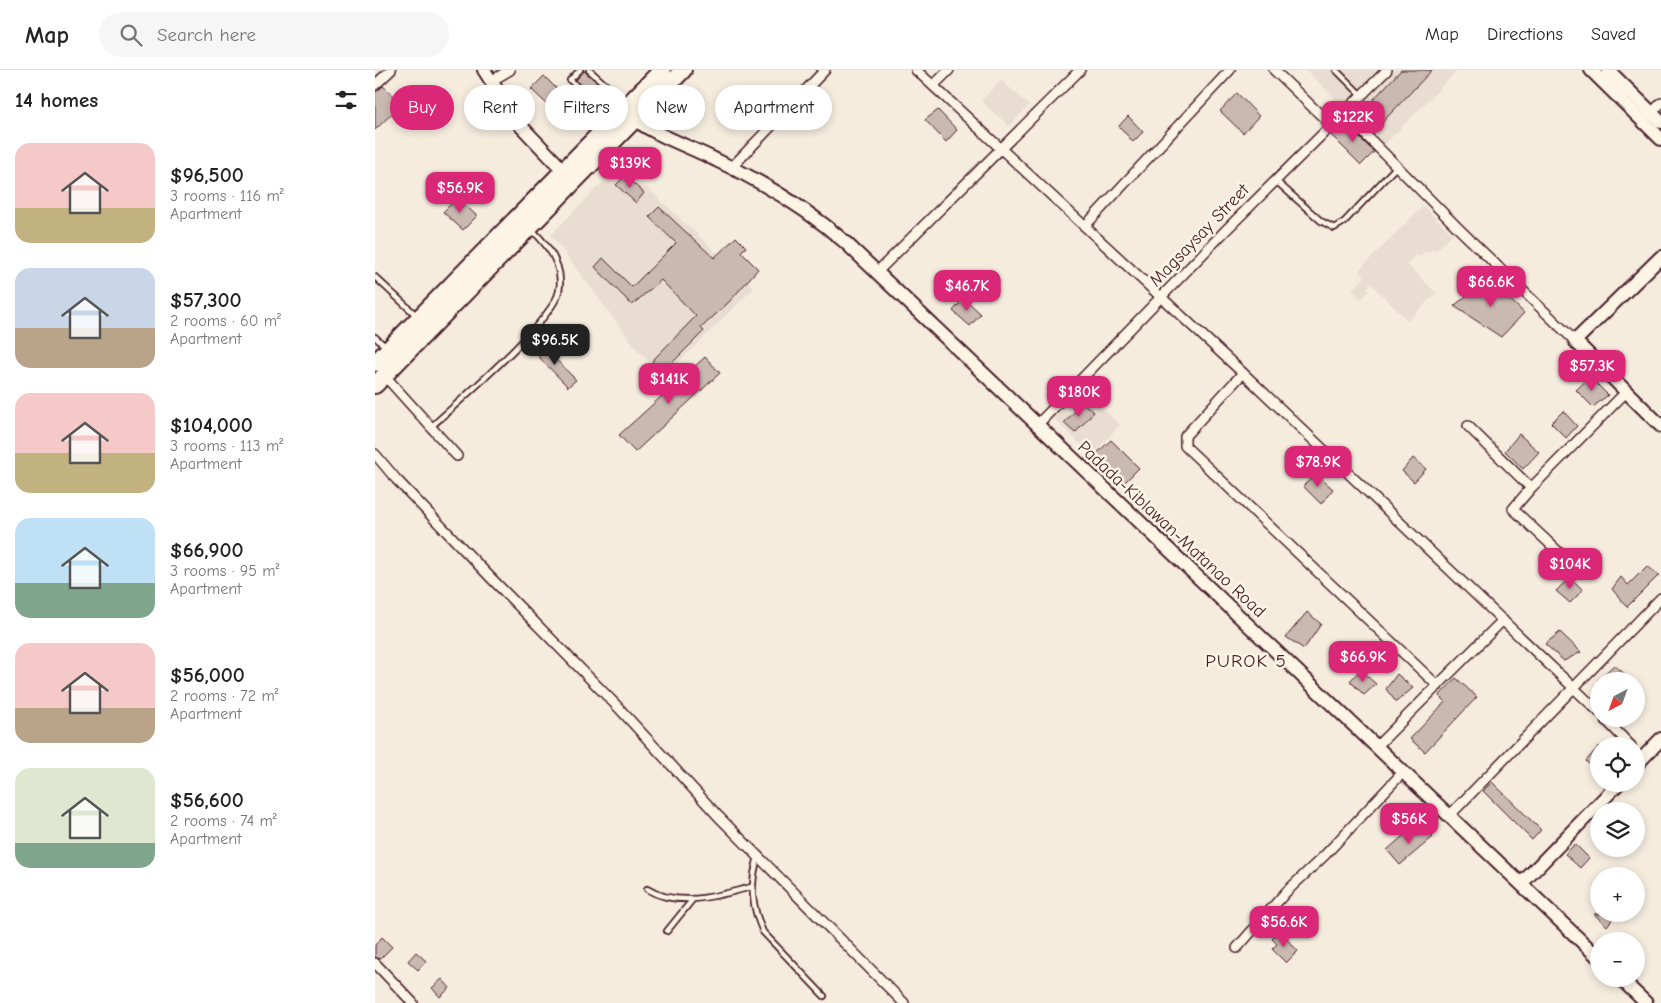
<!DOCTYPE html>
<html lang="en">
<head>
<meta charset="utf-8">
<style>
  body { margin:0; font-family:"Comic Neue",sans-serif; background:#f6f6f6; color:#222; height:100vh; display:flex; flex-direction:column; font-size:19px; white-space:nowrap }
  * { box-sizing:border-box; margin:0 }
  p { font-size:16px; color:#767676 }
  .icon { flex:none; width:28px; height:28px; fill:none; stroke:currentColor; stroke-width:2; stroke-linecap:round; stroke-linejoin:round }
  .map { position:relative; flex:1; overflow:hidden }
  .sheet { display:flex; flex-direction:column; background:#fff; width:375px }
  .sheet>* { flex:none }
  .hud { position:absolute; left:15px; top:15px; width:475px; height:45px; display:flex; gap:10px }
  .needle { width:32px; rotate:221deg }
  .tools { position:absolute; left:1215px; top:602px; display:grid; gap:10px }
  .tools a { display:grid; place-items:center; width:55px; height:55px; border-radius:50%; background:#fff; box-shadow:0 2px 8px #0003; font-size:25px }
  .price { position:absolute; translate:-50% -42px; padding:0 11px; border-radius:10px; background:#db2777; color:#fff; font-size:16px; line-height:32px; filter:drop-shadow(0 1px 2px #0008) }
  .price::after { content:''; position:absolute; left:50%; top:30px; width:15px; height:11px; margin-left:-8px; background:inherit; clip-path:polygon(0 0,100% 0,50% 100%) }
  .price.selected { background:#222; color:#fff }
  ul { padding:0; list-style:none }
  li { display:flex; align-items:center; gap:15px; height:125px; padding:0 15px }
  li span { display:grid; place-items:center; flex:none; width:140px; height:100px; border-radius:15px; color:#555 }
  li>.icon { margin-inline-start:auto }
  span .icon { width:60px; height:60px; fill:#fffc; stroke-width:1 }
  li b { font-size:21px }
  h2 { display:flex; justify-content:space-between; align-items:center; height:60px; padding:0 15px; font-size:21px }
  .pill { padding:0 18px; border-radius:22px; background:#fff; box-shadow:0 2px 8px #0003; font-size:18px; line-height:45px }
  .pill.selected { background:#db2777; color:#fff }
  header { display:flex; align-items:center; gap:30px; box-sizing:border-box; height:70px; padding:0 25px; background:#fff; border-bottom:1px solid #e0e0e0 }
  header strong { font-size:24px }
  nav { display:flex; gap:28px; margin-inline-start:auto; font-size:18px }
  .search { width:350px; height:45px; background:#f6f6f6; display:flex; align-items:center; gap:12px; box-sizing:border-box; padding:0 18px; border-radius:28px; color:#767676; font-size:19px }
  main { display:flex; flex:1; min-height:0 }
  .map>svg:first-child { display:block }
</style>
</head>
<body>
<header>
<strong>Map</strong>
<div class="search"><svg class="icon" aria-label="search" viewBox="0 0 24 24"><circle cx="10" cy="10" r="6"/><path d="M15 15l6 6"/></svg>Search here</div>
<nav><a>Map</a><a>Directions</a><a>Saved</a></nav>
</header>
<main>
<section class="sheet">
<h2>14 homes<svg class="icon" aria-label="filters" viewBox="0 0 24 24"><path d="M4 7h16M4 17h16"/><circle cx="9" cy="7" r="2"/><circle cx="15" cy="17" r="2"/></svg></h2>
<ul>
<li><span style="background:linear-gradient(#f6c9c9 65%,#c2b280 0)"><svg class="icon" aria-label="home" viewBox="0 0 24 24"><path d="M3 11l9-7 9 7M6 9v11h12V9"/></svg></span><div><b>$96,500</b><p>3 rooms · 116 m²</p><p>Apartment</p></div></li>
<li><span style="background:linear-gradient(#c9d6e8 60%,#b9a48a 0)"><svg class="icon" aria-label="home" viewBox="0 0 24 24"><path d="M3 11l9-7 9 7M6 9v11h12V9"/></svg></span><div><b>$57,300</b><p>2 rooms · 60 m²</p><p>Apartment</p></div></li>
<li><span style="background:linear-gradient(#f6c9c9 60%,#c2b280 0)"><svg class="icon" aria-label="home" viewBox="0 0 24 24"><path d="M3 11l9-7 9 7M6 9v11h12V9"/></svg></span><div><b>$104,000</b><p>3 rooms · 113 m²</p><p>Apartment</p></div></li>
<li><span style="background:linear-gradient(#bfe0f5 65%,#7fa58c 0)"><svg class="icon" aria-label="home" viewBox="0 0 24 24"><path d="M3 11l9-7 9 7M6 9v11h12V9"/></svg></span><div><b>$66,900</b><p>3 rooms · 95 m²</p><p>Apartment</p></div></li>
<li><span style="background:linear-gradient(#f6c9c9 65%,#b9a48a 0)"><svg class="icon" aria-label="home" viewBox="0 0 24 24"><path d="M3 11l9-7 9 7M6 9v11h12V9"/></svg></span><div><b>$56,000</b><p>2 rooms · 72 m²</p><p>Apartment</p></div></li>
<li><span style="background:linear-gradient(#dfe7d0 75%,#7fa58c 0)"><svg class="icon" aria-label="home" viewBox="0 0 24 24"><path d="M3 11l9-7 9 7M6 9v11h12V9"/></svg></span><div><b>$56,600</b><p>2 rooms · 74 m²</p><p>Apartment</p></div></li>
</ul>
</section>
<div class="map">
<svg width="1286" height="933" viewBox="0 0 1286 933">
  <rect width="100%" height="100%" fill="#f5ecde"/>
  <filter id="ink" filterUnits="userSpaceOnUse"><feTurbulence type="fractalNoise" baseFrequency=".02" numOctaves="2"/><feDisplacementMap in="SourceGraphic" scale="10" xChannelSelector="R" yChannelSelector="G"/><feConvolveMatrix kernelMatrix="1 2 1 2 8 2 1 2 1" color-interpolation-filters="sRGB"/></filter>
  <g filter="url(#ink)">
    <path fill="#e8ddd0" d="M931,0H1083L1008,76Z
      M626,10L654,35L634,56L606,31Z
      M246,93L379,218L289,307L261,278L176,165Z
      M1048,136L1077,164L1061,181L1058,179L1053,183L1050,181L1044,187L1041,185L1032,194L1061,223L1033,251L996,214L992,218L994,221L986,229L977,220L990,207L984,200Z
      M705,318L745,355L717,385L678,348Z"/>
    <path fill="#cab9b1" stroke="#4a1f2b" d="M1026,0H1057L997,63L982,47Z
      M209,1L225,15L216,24L201,10Z
      M169,6L191,28L178,40L156,19Z
      M8,16L27,34L0,60V23Z
      M862,23L884,46L868,63L845,41Z
      M563,40L582,60L571,72L550,50Z
      M753,46L768,62L758,72L744,56Z
      M969,52L999,82L986,95L956,65Z
      M250,106L269,123L261,133L241,115Z
      M82,128L102,146L88,160L68,142Z
      M284,137L339,188L361,167L371,177L366,182L383,199L354,232L326,258L329,261L288,302L277,291L321,246L286,210L257,235L220,197L228,188L257,217L301,173L274,147Z
      M1113,208L1149,243L1126,267L1079,236Z
      M589,228L606,244L595,256L578,241Z
      M167,275L201,310L193,317L159,282Z
      M330,287L345,303L260,382L244,365Z
      M1215,307L1233,325L1218,337L1201,320Z
      M708,333L719,342L700,363L689,353Z
      M1188,341L1202,356L1191,368L1176,353Z
      M1144,364L1164,382L1148,399L1130,381Z
      M736,370L764,398L750,412L721,384Z
      M1038,388L1051,399L1039,412L1027,401Z
      M941,404L958,419L946,434L928,416Z
      M1272,496L1284,505L1252,537L1237,519L1246,507L1253,515Z
      M1195,507L1208,520L1195,533L1181,521Z
      M932,542L946,554L929,579L911,567Z
      M1185,562L1206,582L1189,591L1170,574Z
      M1239,595L1258,611H1222Z
      M985,600L1001,614L989,625L975,611Z
      M1022,604L1038,618L1021,632L1011,619Z
      M1081,608L1102,627L1050,682L1035,669L1070,632L1064,626Z
      M1224,676V705L1211,691Z
      M1117,712L1166,760L1157,770L1108,721Z
      M1050,758L1058,767L1025,795L1012,780L1036,759L1042,766Z
      M1200,774L1214,788L1205,798L1190,784Z
      M1219,844H1241L1232,856Z
      M905,862L923,881L911,893L897,879L902,874L897,869Z
      M7,867L17,877L5,889L0,887V875Z
      M41,882L51,891L43,900L33,891Z
      M67,909L75,918L65,927L57,918Z"/>
    <g fill="none" stroke-linecap="round" stroke-linejoin="round">
      <g stroke="#4a1f2b" stroke-width="8">
        <path id="lane" d="M205,0L195,10L235,47
          M214,0L250,32
          M961,0L987,26
          M216,30L231,15
          M901,111L946,151L959,158L969,152L1022,96
          M0,207L41,245
          M0,267L11,277
          M56,357C83,332 178,251 184,221C189,197 173,175 157,160
          M383,787C375,814 376,835 388,862L449,926
          M272,819C303,838 343,826 376,817
          M292,861L318,829"/>
      </g>
      <g stroke="#4a1f2b" stroke-width="12">
        <path id="street" d="M541,0L868,303L1224,642
          M899,0L957,56
          M116,11L135,0
          M0,15L16,0
          M559,15L574,0
          M969,43L1084,159L1200,271
          M1274,46L1286,33
          M357,97L450,0
          M710,156L855,0
          M501,203L705,0
          M868,303L810,366V376L1063,616
          M9,305L82,386
          M662,355L851,160L1012,0
          M1093,356L1156,418L1251,322
          M0,384L21,409L117,509L242,636L344,747L529,933
          M1156,418L1138,439L1205,502
          M1230,649L1256,676
          M1002,676L1128,550
          M1075,745L1286,528
          M862,878L911,822L949,786L1029,701
          M0,893L38,933"/>
      </g>
      <g stroke="#4a1f2b" stroke-width="16">
        <path id="secondary" d="M109,0L144,54L188,100
          M1216,0L1286,69
          M1233,0L1286,52
          M253,45C280,65 311,75 341,90C388,112 431,138 470,172L1224,888
          M1286,187L1200,271L1286,356
          M1261,695L1286,669
          M1146,814L1243,714
          M1246,909L1271,933"/>
      </g>
      <g stroke="#4a1f2b" stroke-width="20">
        <path id="highway" d="M0,293L287,0
          M0,315L308,0"/>
      </g>
      <use href="#lane" stroke="#fcf5e5" stroke-width="4.5"/>
      <use href="#street" stroke="#fcf5e5" stroke-width="9"/>
      <use href="#secondary" stroke="#fcf5e5" stroke-width="12"/>
      <use href="#highway" stroke="#fcf5e5" stroke-width="16"/>
    </g>
  </g>
  <g text-anchor="middle" stroke-width="5" stroke-linejoin="round" paint-order="stroke">
    <g font-size="18" fill="#4a1f2b" stroke="#fcf5e5">
      <text transform="translate(824 165) rotate(-46)" y="6">Magsaysay Street</text>
      <text transform="translate(797 459) rotate(43)" y="6">Padada-Kiblawan-Matanao Road</text>
    </g>
    <g font-size="19" letter-spacing="1" fill="#4a1f2b" stroke="#fcf5e5">
      <text x="871" y="597">PUROK 5</text>
    </g>
  </g>
</svg>
<div class="tools">
<a><svg class="needle" viewBox="-14 -14 28 28"><path d="M0-13l5 13h-10z" fill="#e53935"/><path d="M0 13l5-13h-10z" fill="#767676"/></svg></a>
<a><svg class="icon" aria-label="locate" viewBox="0 0 24 24"><circle cx="12" cy="12" r="6"/><path d="M12 2v4M12 18v4M2 12h4M18 12h4"/></svg></a>
<a><svg class="icon" aria-label="layers" viewBox="0 0 24 24"><path d="M12 4l9 5-9 5-9-5zM3 14l9 5 9-5"/></svg></a>
<a>+</a>
<a>−</a>
</div>
<b class="price" style="left:978px;top:73px">$122K</b>
<b class="price" style="left:255px;top:119px">$139K</b>
<b class="price" style="left:85px;top:144px">$56.9K</b>
<b class="price" style="left:1116px;top:238px">$66.6K</b>
<b class="price" style="left:592px;top:242px">$46.7K</b>
<b class="price selected" style="left:180px;top:296px">$96.5K</b>
<b class="price" style="left:1217px;top:322px">$57.3K</b>
<b class="price" style="left:294px;top:335px">$141K</b>
<b class="price" style="left:704px;top:348px">$180K</b>
<b class="price" style="left:943px;top:418px">$78.9K</b>
<b class="price" style="left:1195px;top:520px">$104K</b>
<b class="price" style="left:988px;top:613px">$66.9K</b>
<b class="price" style="left:1034px;top:775px">$56K</b>
<b class="price" style="left:909px;top:878px">$56.6K</b>
<div class="hud">
<a class="pill selected">Buy</a>
<a class="pill">Rent</a>
<a class="pill">Filters</a>
<a class="pill">New</a>
<a class="pill">Apartment</a>
</div>
</div>
</main>
</body>
</html>
